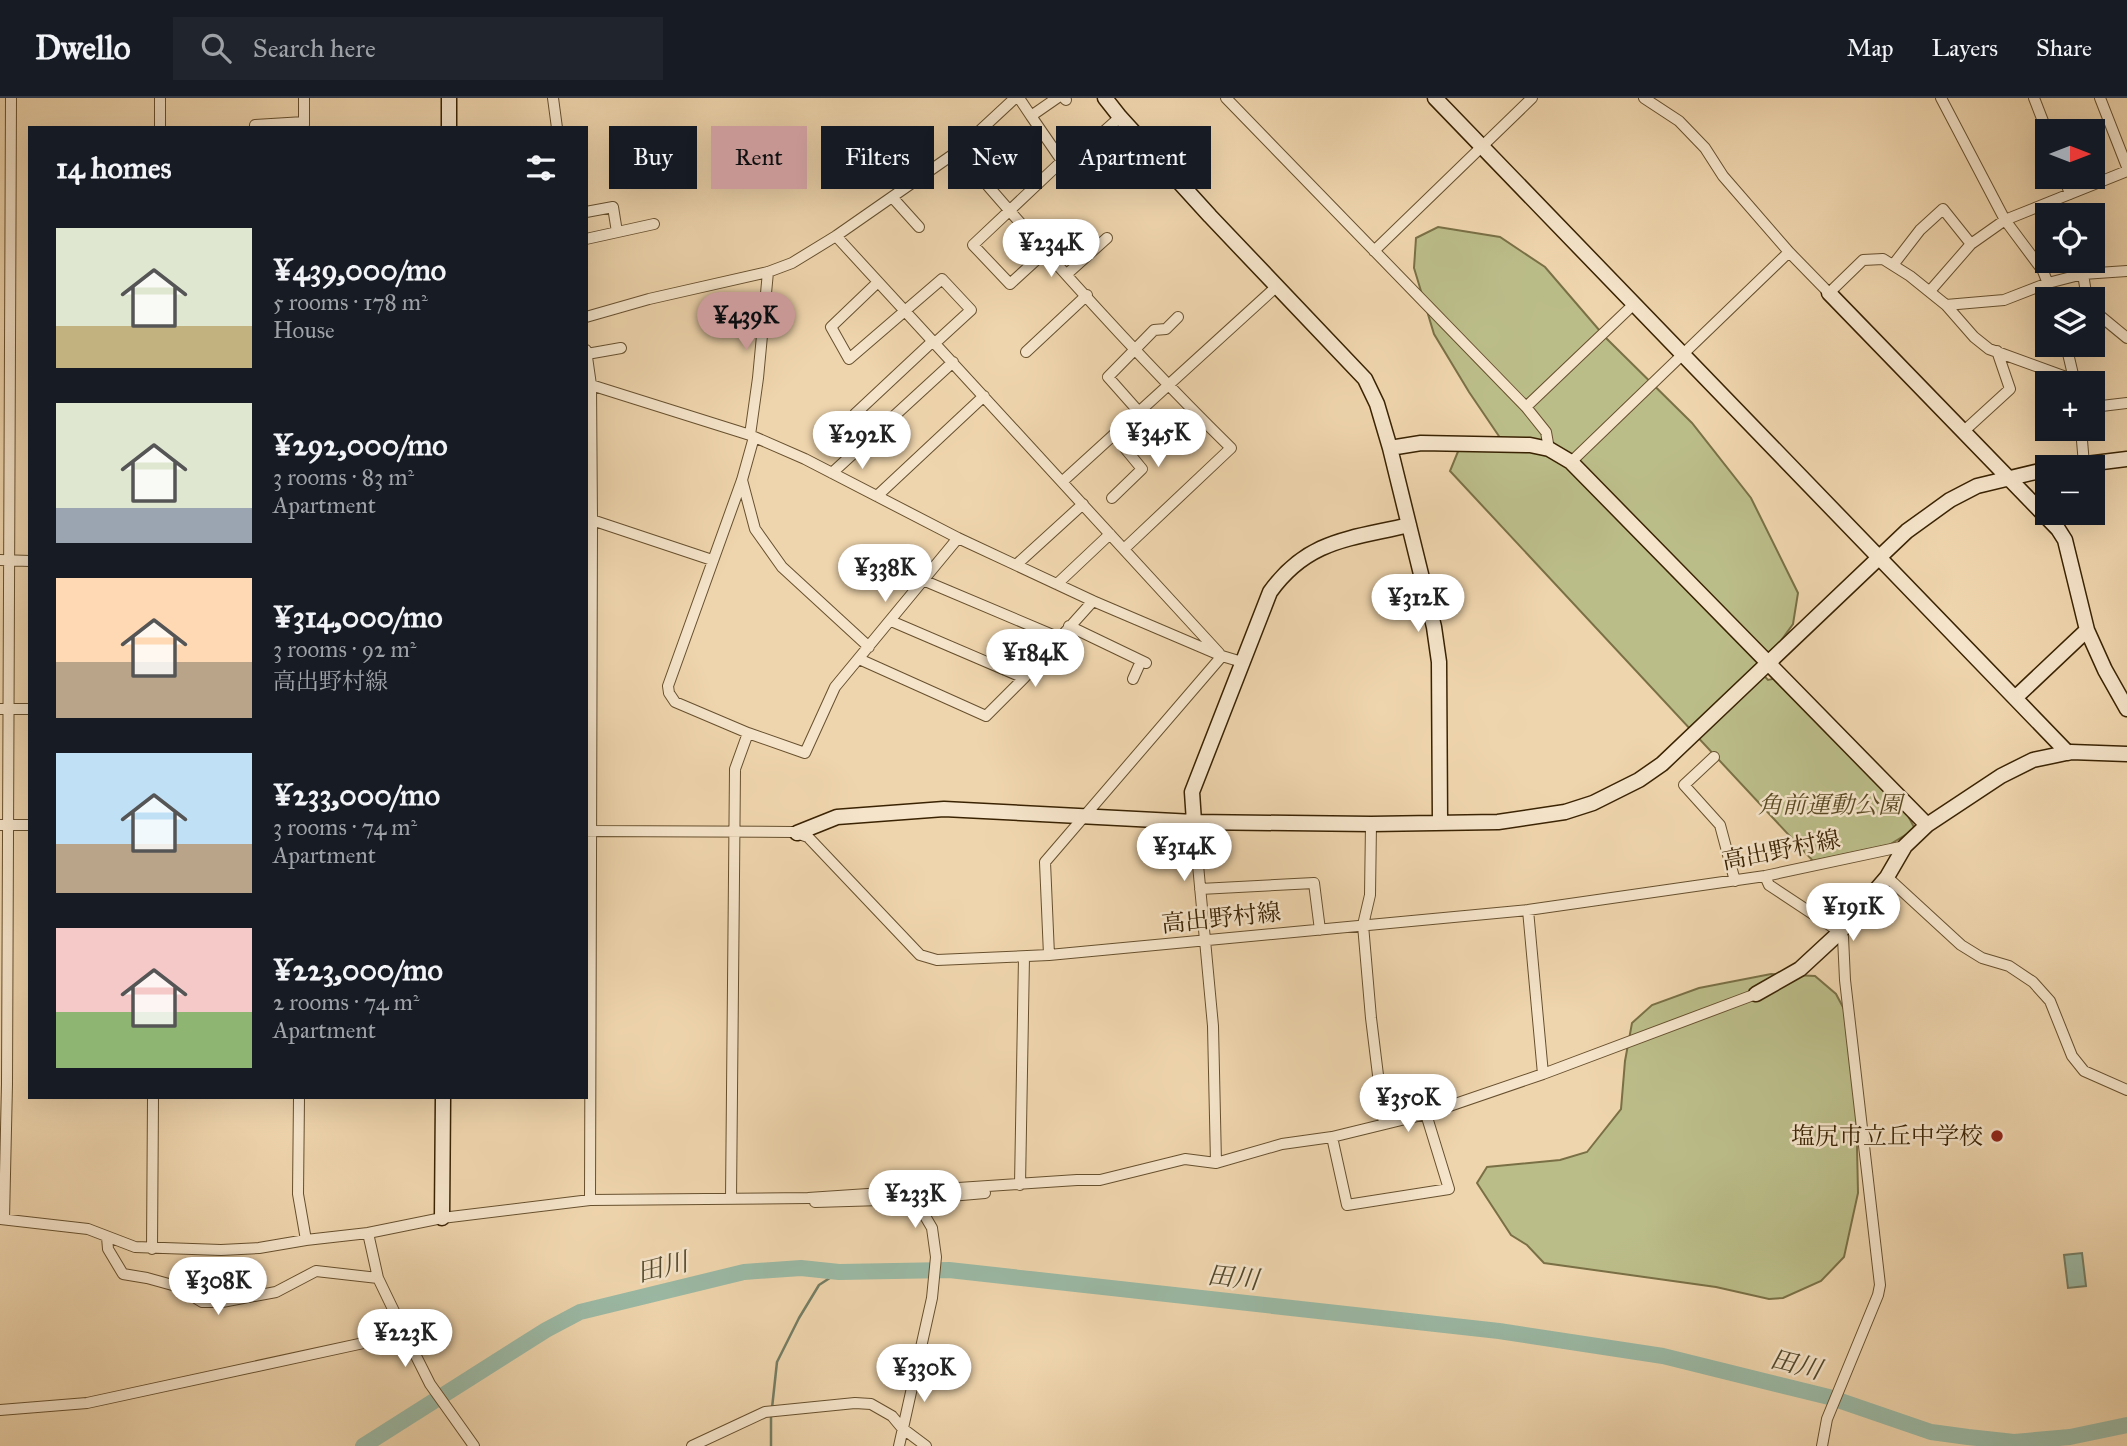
<!DOCTYPE html>
<html lang="en">
<head>
<meta charset="utf-8">
<style>
  body { margin:0; font-family:"IM FELL Great Primer","Noto Serif JP",serif; background:#20242c; color:#f1f3f6; height:100vh; display:flex; flex-direction:column; font-size:26px; white-space:nowrap }
  * { box-sizing:border-box; margin:0 }
  p { font-size:23px; color:#9ea1a6 }
  .icon { flex:none; width:38px; height:38px; fill:none; stroke:currentColor; stroke-width:2; stroke-linecap:round; stroke-linejoin:round }
  .map { position:relative; flex:1; overflow:hidden }
  .drawer { position:absolute; left:28px; top:28px; width:560px; height:973px; display:flex; flex-direction:column; background:#171b24; border-radius:0px; box-shadow:0 7px 28px #0002 }
  .drawer>* { flex:none }
  .guide { position:absolute; left:609px; top:28px; width:665px; height:63px; display:flex; gap:14px }
  .needle { width:46px; rotate:90deg }
  .fabs { position:absolute; left:2035px; top:21px; display:grid; gap:14px }
  .fabs a { display:grid; place-items:center; width:70px; height:70px; border-radius:0px; background:#171b24; box-shadow:0 7px 28px #0002; font-size:35px }
  .price { position:absolute; translate:-50% -60px; padding:0 16px; border-radius:24px; background:#fff; color:#222; font-size:23px; line-height:46px; filter:drop-shadow(0 2px 4px #0008) }
  .price::after { content:''; position:absolute; left:50%; top:42px; width:21px; height:16px; margin-left:-10px; background:inherit; clip-path:polygon(0 0,100% 0,50% 100%) }
  .price.selected { background:#c59692; color:#111 }
  ul { padding:0; list-style:none }
  li { display:flex; align-items:center; gap:21px; height:175px; padding:0 28px }
  li span { display:grid; place-items:center; flex:none; width:196px; height:140px; border-radius:0px; color:#555 }
  li>.icon { margin-inline-start:auto }
  span .icon { width:84px; height:84px; fill:#fffc; stroke-width:1 }
  li b { font-size:30px }
  h2 { display:flex; justify-content:space-between; align-items:center; height:84px; padding:0 28px; font-size:30px }
  .tag { padding:0 24px; border-radius:0px; background:#171b24; box-shadow:0 7px 28px #0002; font-size:24px; line-height:63px }
  .tag.selected { background:#c59692; color:#111 }
  header { display:flex; align-items:center; gap:42px; box-sizing:border-box; height:98px; padding:0 35px; background:#171b24; border-bottom:2px solid #363941 }
  header strong { font-size:33px }
  nav { display:flex; gap:38px; margin-inline-start:auto; font-size:24px }
  .search { width:490px; height:63px; background:#20242c; display:flex; align-items:center; gap:18px; box-sizing:border-box; padding:0 24px; border-radius:0px; color:#9ea1a6; font-size:26px }
  .map>svg:first-child { display:block }
</style>
</head>
<body>
<header>
<strong>Dwello</strong>
<div class="search"><svg class="icon" aria-label="search" viewBox="0 0 24 24"><circle cx="10" cy="10" r="6"/><path d="M15 15l6 6"/></svg>Search here</div>
<nav><a>Map</a><a>Layers</a><a>Share</a></nav>
</header>
<div class="map">
<svg width="2127" height="1348" viewBox="0 0 2127 1348">
  <rect width="100%" height="100%" fill="#efd5ad"/>
  <filter id="stains"><feTurbulence type="fractalNoise" baseFrequency=".00286" numOctaves="4"/><feColorMatrix values="0 0 0 0 .2 0 0 0 0 .09 0 0 0 0 .02 0 0 0 .5 -.17"/></filter>
  <radialGradient id="worn" r=".72"><stop offset=".6" stop-color="#630" stop-opacity="0"/><stop offset="1" stop-color="#630" stop-opacity=".3"/></radialGradient>
  <path fill="#bbbd89" stroke="#7a7046" stroke-width="2" d="M1438,129L1500,139L1545,169L1606,240L1692,325L1751,400L1798,495L1793,526L1772,555L1755,568L1768,582L1777,580L1905,712L1915,731L1889,747L1813,763L1450,373L1459,351L1507,350L1469,294L1434,236L1414,170L1416,140Z
    M1771,876L1815,878L1836,896L1845,913L1856,1003L1858,1095L1844,1159L1821,1183L1783,1200L1769,1201L1716,1189L1544,1165L1527,1147L1511,1137L1477,1085L1487,1069L1560,1062L1587,1054L1621,1011L1625,963L1632,925L1652,907L1699,890Z"/>
  <path fill="#9bb9a5" stroke="#747d64" stroke-width="2" d="M2082,1155L2086,1188L2068,1190L2064,1157Z"/>
  <g fill="none" stroke-linecap="round" stroke-linejoin="round">
    <path stroke="#747d64" stroke-width="2.5" d="M772,1310L777,1264L799,1220L819,1187L839,1174
      M771,1316V1348"/>
    <path stroke="#9bb9a5" stroke-width="16" d="M363,1348L546,1232L580,1214L744,1174L801,1170L839,1174L949,1172L1499,1233L1663,1258L1829,1299L1931,1334L1968,1339L2014,1344L2070,1339L2127,1327"/>
    <g stroke="#67502e" stroke-width="12">
      <path id="street" d="M160,0V30
        M304,0V27
        M553,0L557,30
        M1019,0L1031,18L1057,0
        M1064,0L1066,2
        M1226,0L1526,309L1546,334L1549,351
        M1644,0L1679,23L1705,50L1723,78L1789,154L1829,195L1863,162L1883,161L1910,178L1946,207L1974,239L1989,251L2074,282
        M1941,0L2005,122L2043,173L2054,201
        M2034,0L2048,36
        M2100,0L2127,69
        M1031,18L1062,63
        M255,30V27L304,24
        M958,53C1045,155 1135,256 1231,350L1124,451
        M2064,79L2070,96
        M892,99L919,129
        M586,114L613,109L617,134
        M836,138L1219,555
        M586,141L654,126
        M1046,153L1010,186L973,147L1062,63L1070,64L1120,19
        M1374,153L1532,0
        M1893,167L1920,132L1943,111L1971,146
        M1067,176L1107,140
        M2083,176L2087,201
        M878,184L831,229L849,261L942,181L971,212L935,245
        M1930,193L1971,146L2005,122L2127,73
        M1946,207L2004,202L2048,185L2083,176L2127,173
        M2093,212L2127,240
        M586,219L649,201L768,174L792,165L836,138L958,53L1015,0
        M2066,247L2075,285
        M586,252L591,287L592,422L590,1102
        M1026,254L1087,197
        M587,256L621,250
        M591,287L750,337L805,361L958,440L1093,503L1222,558L1242,564
        M1526,309L1634,206
        M2093,309L2127,305
        M1139,314L1108,279L1154,232L1166,231L1178,219
        M2081,331L2084,366
        M1964,333L2010,291L1997,253
        M875,335L855,316L933,243
        M750,337L758,280L768,174
        M754,339L742,382L668,588L669,595L675,604L748,635L805,655L835,589L958,440
        M1571,364L1789,154
        M832,375L953,264
        M742,382L755,431L782,469L869,549
        M1063,383L1276,189
        M877,398L984,298
        M1112,400L1142,371L1114,337
        M592,422L712,462
        M0,462L30,463
        M1016,467L1083,406
        M925,483L1060,540
        M1057,486L1110,436
        M891,523L1024,580
        M1069,528L1146,565
        M859,561L986,618L1024,580L1093,503
        M1133,581L1141,563
        M0,611H30
        M1714,659L1684,687L1720,727L1735,783
        M1194,724L1213,928L1216,1065
        M1371,726L1370,797L1363,827L1371,920L1384,1026
        M0,727H30
        M586,733L793,734L808,739L920,857L937,862L1049,857L1528,812L1765,778L1905,748
        M1765,778L1769,787L1840,834L1843,839L1845,882L1880,1187L1878,1197L1827,1321L1822,1348
        M1887,779L1961,847L1982,860L2009,868L2033,884L2050,903L2072,958L2084,973L2127,992
        M1200,791L1314,785L1320,832
        M1528,812L1543,976
        M1049,857L1045,764L1222,558
        M299,999L298,1096L306,1142
        M1332,1039L1347,1107L1449,1091L1426,1016
        M1020,1087L1024,859
        M731,1101L735,671L748,635
        M815,1104L915,1101L985,1095
        M0,1121L88,1131L135,1149L221,1152L259,1150L306,1142L368,1135L442,1120L590,1102L808,1100L1077,1082H1100L1185,1061L1216,1065L1282,1046L1332,1039L1426,1016L1543,976L1756,896
        M4,1121L7,986L11,0
        M368,1135L378,1180L405,1236L430,1286L474,1348
        M107,1139L108,1151L123,1176L147,1180L176,1188L202,1204H222L276,1194L316,1173L378,1180
        M152,1151L153,999
        M0,1312L87,1305L405,1236
        M692,1348L765,1314L855,1305L871,1306L892,1318L902,1330L926,1348
        M899,1348L932,1200L936,1159L932,1130L915,1101"/>
    </g>
    <g stroke="#3a2303" stroke-width="17">
      <path id="secondary" d="M1105,0L1120,19L1210,118L1365,281L1377,306L1390,350L1421,345L1530,347L1549,351L1571,364L1927,727
        M1435,0L2068,655
        M449,30V0
        M1829,195L2058,431L2065,442L2087,532L2105,572L2127,611
        M1390,350L1434,529L1439,564L1440,723
        M2062,369L2127,361
        M2015,600L2087,532
        M1194,724L1192,694L1270,494C1308,441 1351,441 1409,427
        M797,735L837,719L944,711L1194,724L1371,726L1498,724L1565,714L1593,705L1639,682L1662,666L1907,433L1950,402L1977,388L2048,371
        M1756,896L1800,871L1840,834L1887,779L1905,748L1927,727L2001,678L2033,662L2071,654L2127,656
        M442,1120L443,999"/>
    </g>
    <use href="#street" stroke="#f5e4ca" stroke-width="10"/>
    <use href="#secondary" stroke="#f5e4ca" stroke-width="14"/>
  </g>
  <circle fill="#8f2418" stroke="#f5e4ca" stroke-width="2.5" cx="1997" cy="1038" r="7"/>
  <g text-anchor="middle" stroke-width="5" stroke-linejoin="round" paint-order="stroke">
    <g font-size="24" font-style="italic" fill="#5a4a24" stroke="#f5e4ca">
      <text x="1830" y="715">角前運動公園</text>
    </g>
    <g font-size="24" fill="#3a2303" stroke="#f5e4ca">
      <text transform="translate(1781 752) rotate(-11)" y="8">高出野村線</text>
      <text transform="translate(1221 820) rotate(-6)" y="8">高出野村線</text>
    </g>
    <g font-size="24" fill="#3a2303" stroke="#f5e4ca" text-anchor="end">
      <text x="1983" y="1046">塩尻市立丘中学校</text>
    </g>
    <g font-size="26" font-style="italic" fill="#52482c" stroke="#f5e4ca">
      <text transform="translate(662 1169) rotate(-14)" y="9">田川</text>
      <text transform="translate(1233 1179) rotate(6)" y="9">田川</text>
      <text transform="translate(1796 1266) rotate(14)" y="9">田川</text>
    </g>
  </g>
  <rect width="100%" height="100%" filter="url(#stains)"/>
  <rect width="100%" height="100%" fill="url(#worn)"/>
</svg>
<div class="fabs">
<a><svg class="needle" viewBox="-14 -14 28 28"><path d="M0-13l5 13h-10z" fill="#e53935"/><path d="M0 13l5-13h-10z" fill="#9ea1a6"/></svg></a>
<a><svg class="icon" aria-label="locate" viewBox="0 0 24 24"><circle cx="12" cy="12" r="6"/><path d="M12 2v4M12 18v4M2 12h4M18 12h4"/></svg></a>
<a><svg class="icon" aria-label="layers" viewBox="0 0 24 24"><path d="M12 4l9 5-9 5-9-5zM3 14l9 5 9-5"/></svg></a>
<a>+</a>
<a>−</a>
</div>
<b class="price" style="left:1051px;top:181px">¥234K</b>
<b class="price selected" style="left:746px;top:254px">¥439K</b>
<b class="price" style="left:1158px;top:371px">¥345K</b>
<b class="price" style="left:862px;top:373px">¥292K</b>
<b class="price" style="left:885px;top:506px">¥338K</b>
<b class="price" style="left:1418px;top:536px">¥312K</b>
<b class="price" style="left:1035px;top:591px">¥184K</b>
<b class="price" style="left:1184px;top:785px">¥314K</b>
<b class="price" style="left:1853px;top:845px">¥191K</b>
<b class="price" style="left:1408px;top:1036px">¥350K</b>
<b class="price" style="left:915px;top:1132px">¥233K</b>
<b class="price" style="left:218px;top:1219px">¥308K</b>
<b class="price" style="left:405px;top:1271px">¥223K</b>
<b class="price" style="left:924px;top:1306px">¥330K</b>
<div class="guide">
<a class="tag">Buy</a>
<a class="tag selected">Rent</a>
<a class="tag">Filters</a>
<a class="tag">New</a>
<a class="tag">Apartment</a>
</div>
<section class="drawer">
<h2>14 homes<svg class="icon" aria-label="filters" viewBox="0 0 24 24"><path d="M4 7h16M4 17h16"/><circle cx="9" cy="7" r="2"/><circle cx="15" cy="17" r="2"/></svg></h2>
<ul>
<li><span style="background:linear-gradient(#dfe7d0 70%,#c2b280 0)"><svg class="icon" aria-label="home" viewBox="0 0 24 24"><path d="M3 11l9-7 9 7M6 9v11h12V9"/></svg></span><div><b>¥439,000/mo</b><p>5 rooms · 178 m²</p><p>House</p></div></li>
<li><span style="background:linear-gradient(#dfe7d0 75%,#9aa5b1 0)"><svg class="icon" aria-label="home" viewBox="0 0 24 24"><path d="M3 11l9-7 9 7M6 9v11h12V9"/></svg></span><div><b>¥292,000/mo</b><p>3 rooms · 83 m²</p><p>Apartment</p></div></li>
<li><span style="background:linear-gradient(#ffd9b3 60%,#b9a48a 0)"><svg class="icon" aria-label="home" viewBox="0 0 24 24"><path d="M3 11l9-7 9 7M6 9v11h12V9"/></svg></span><div><b>¥314,000/mo</b><p>3 rooms · 92 m²</p><p>高出野村線</p></div></li>
<li><span style="background:linear-gradient(#bfe0f5 65%,#b9a48a 0)"><svg class="icon" aria-label="home" viewBox="0 0 24 24"><path d="M3 11l9-7 9 7M6 9v11h12V9"/></svg></span><div><b>¥233,000/mo</b><p>3 rooms · 74 m²</p><p>Apartment</p></div></li>
<li><span style="background:linear-gradient(#f6c9c9 60%,#8fb573 0)"><svg class="icon" aria-label="home" viewBox="0 0 24 24"><path d="M3 11l9-7 9 7M6 9v11h12V9"/></svg></span><div><b>¥223,000/mo</b><p>2 rooms · 74 m²</p><p>Apartment</p></div></li>
</ul>
</section>
</div>
</body>
</html>
